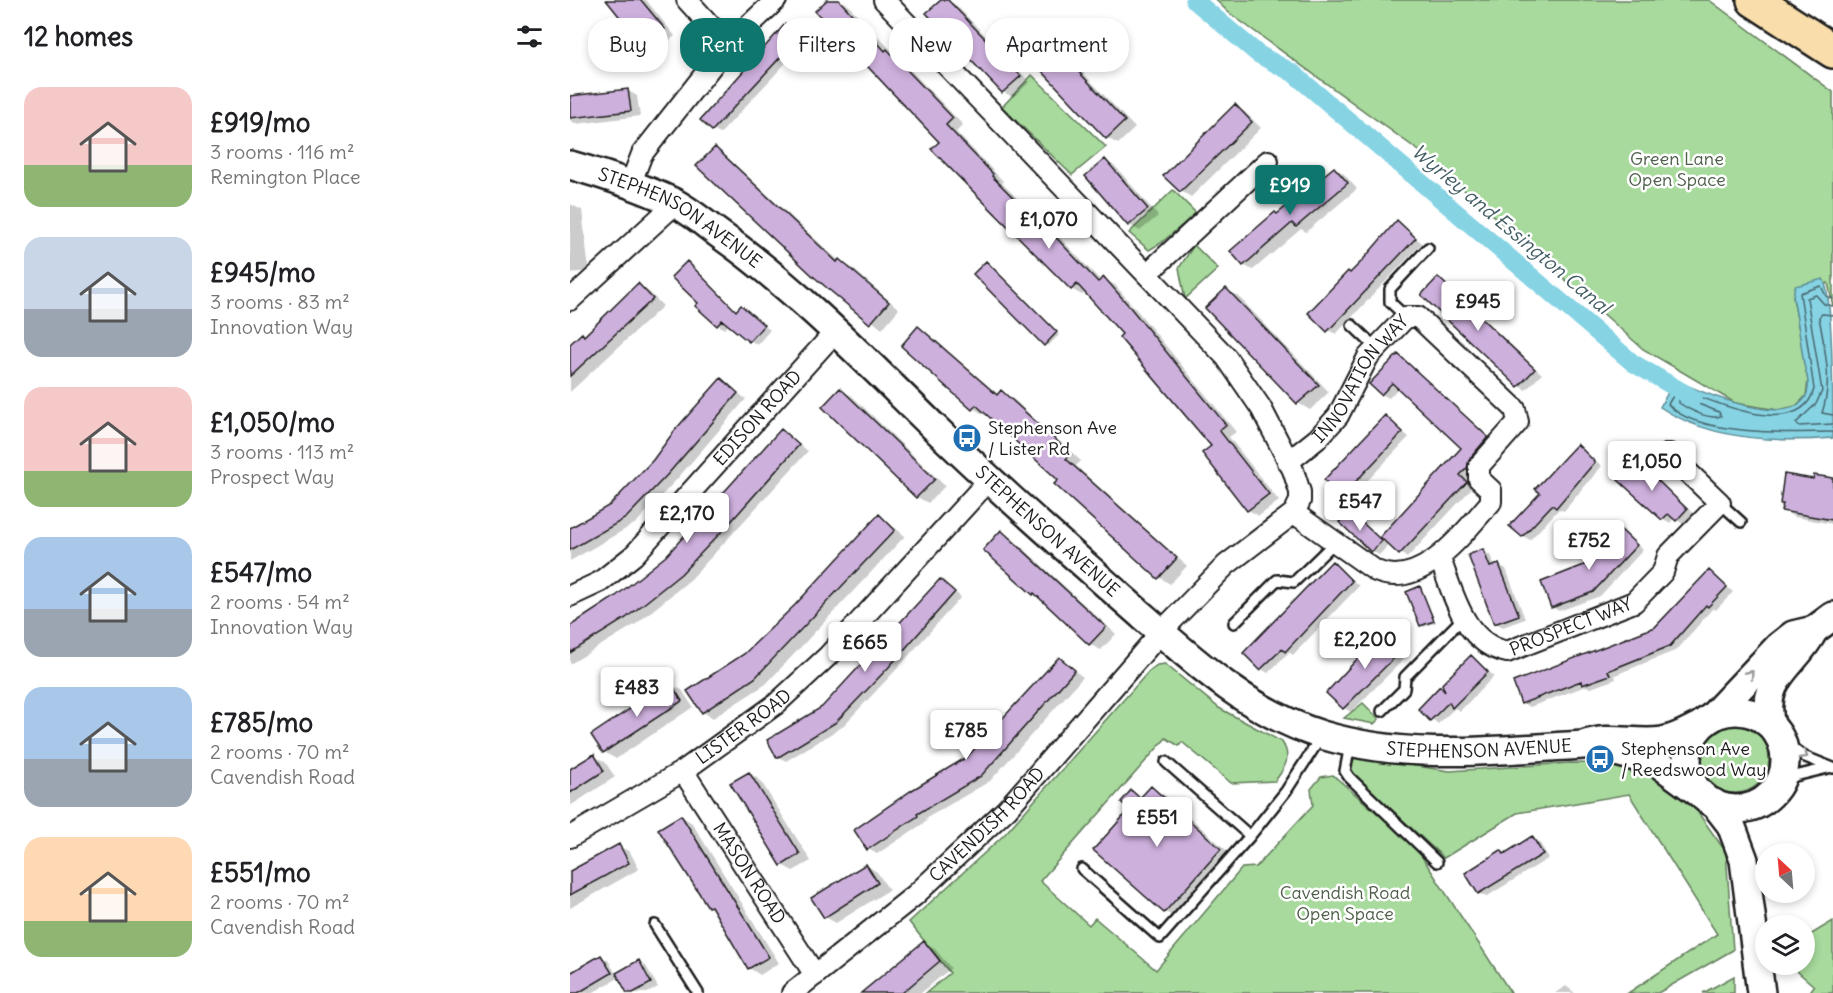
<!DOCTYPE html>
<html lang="en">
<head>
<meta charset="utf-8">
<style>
  body { margin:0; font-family:Delius,sans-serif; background:#f6f6f6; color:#202124; height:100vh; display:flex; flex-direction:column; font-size:22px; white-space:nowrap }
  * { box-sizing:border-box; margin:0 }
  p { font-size:20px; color:#757577 }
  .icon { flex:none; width:33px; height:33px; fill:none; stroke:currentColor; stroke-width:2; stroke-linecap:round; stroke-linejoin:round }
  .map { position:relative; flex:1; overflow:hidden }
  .details { display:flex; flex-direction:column; background:#fff; width:570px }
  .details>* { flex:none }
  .guide { position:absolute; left:18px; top:18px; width:570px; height:54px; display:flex; gap:12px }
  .needle { width:39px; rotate:334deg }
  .tools { position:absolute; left:1185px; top:843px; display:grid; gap:12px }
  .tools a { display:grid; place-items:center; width:60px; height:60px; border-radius:50%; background:#fff; box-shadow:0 3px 9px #0003; font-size:30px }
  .price { position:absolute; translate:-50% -51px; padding:0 14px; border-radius:6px; background:#fff; color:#222; font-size:20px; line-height:39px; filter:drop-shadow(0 2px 3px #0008) }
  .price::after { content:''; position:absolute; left:50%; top:36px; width:18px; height:14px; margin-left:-9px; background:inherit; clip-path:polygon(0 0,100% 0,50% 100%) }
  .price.current { background:#0f766e; color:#fff }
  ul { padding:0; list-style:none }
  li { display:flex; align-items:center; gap:18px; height:150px; padding:0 24px }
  li span { display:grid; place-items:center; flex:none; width:168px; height:120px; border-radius:18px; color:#555 }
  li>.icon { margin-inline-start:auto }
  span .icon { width:72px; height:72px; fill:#fffc; stroke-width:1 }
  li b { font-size:26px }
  h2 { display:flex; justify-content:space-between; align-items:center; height:72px; padding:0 24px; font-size:26px }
  .pill { padding:0 21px; border-radius:24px; background:#fff; box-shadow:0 3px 9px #0003; font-size:21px; line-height:54px }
  .pill.current { background:#0f766e; color:#fff }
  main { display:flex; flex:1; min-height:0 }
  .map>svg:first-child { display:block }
</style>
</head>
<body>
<main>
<section class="details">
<h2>12 homes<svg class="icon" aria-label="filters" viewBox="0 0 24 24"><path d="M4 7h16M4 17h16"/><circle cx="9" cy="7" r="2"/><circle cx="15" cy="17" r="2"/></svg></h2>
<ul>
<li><span style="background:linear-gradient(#f6c9c9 65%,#8fb573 0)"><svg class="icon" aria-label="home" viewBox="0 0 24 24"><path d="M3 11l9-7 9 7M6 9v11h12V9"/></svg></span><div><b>£919/mo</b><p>3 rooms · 116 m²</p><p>Remington Place</p></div></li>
<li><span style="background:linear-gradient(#c9d6e8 60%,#9aa5b1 0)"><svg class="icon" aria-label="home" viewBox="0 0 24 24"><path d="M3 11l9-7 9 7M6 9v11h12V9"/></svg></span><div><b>£945/mo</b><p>3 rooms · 83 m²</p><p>Innovation Way</p></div></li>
<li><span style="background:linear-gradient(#f6c9c9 70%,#8fb573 0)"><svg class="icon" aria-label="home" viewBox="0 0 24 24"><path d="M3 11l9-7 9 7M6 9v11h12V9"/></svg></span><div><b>£1,050/mo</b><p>3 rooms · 113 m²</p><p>Prospect Way</p></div></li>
<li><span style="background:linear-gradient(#a9c7e8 60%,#9aa5b1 0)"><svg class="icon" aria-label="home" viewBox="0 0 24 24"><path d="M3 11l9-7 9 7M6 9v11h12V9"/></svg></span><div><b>£547/mo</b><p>2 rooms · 54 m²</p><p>Innovation Way</p></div></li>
<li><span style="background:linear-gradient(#a9c7e8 60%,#9aa5b1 0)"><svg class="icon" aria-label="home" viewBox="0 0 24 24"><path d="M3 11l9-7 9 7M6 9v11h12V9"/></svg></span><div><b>£785/mo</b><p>2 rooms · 70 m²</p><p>Cavendish Road</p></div></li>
<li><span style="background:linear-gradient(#ffd9b3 70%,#8fb573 0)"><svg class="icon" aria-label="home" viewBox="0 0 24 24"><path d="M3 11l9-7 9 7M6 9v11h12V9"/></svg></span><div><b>£551/mo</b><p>2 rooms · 70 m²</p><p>Cavendish Road</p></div></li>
</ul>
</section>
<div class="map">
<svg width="1263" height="993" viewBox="0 0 1263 993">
  <rect width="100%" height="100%" fill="#fff"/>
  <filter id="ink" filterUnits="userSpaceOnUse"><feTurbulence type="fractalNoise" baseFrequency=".0167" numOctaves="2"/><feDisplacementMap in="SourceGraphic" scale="12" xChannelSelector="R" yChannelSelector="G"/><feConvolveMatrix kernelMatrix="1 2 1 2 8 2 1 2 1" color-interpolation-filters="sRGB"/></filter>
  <g filter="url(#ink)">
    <path fill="#a7da9c" stroke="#627b5c" stroke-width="1.5" d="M646,0H1139L1263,92V306L1258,283L1223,296L1238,380L1236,396L1226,406L1208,410L1165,403L1073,349L856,156L658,12Z
      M462,75L536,147L502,175L432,107Z
      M603,190L626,213L591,243L579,250L559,233Z
      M624,245L648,269L615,299L609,268Z
      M595,664L649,708L712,742C722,757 715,768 705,781L661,783L612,742L609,746L596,738L470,881L519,925L525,918L586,970L672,868L686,867L743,805L741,789L751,777L763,775L845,846L941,993H356L380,973L339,922L434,835L579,671L587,665Z
      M793,703L809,719L804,724L774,718Z
      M1131 759a34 34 0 1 1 68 0a34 34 0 1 1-68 0Z
      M784,757L880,771L1000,763L1064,764L1124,807L1156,852L1163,950L1088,993H1058L1147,934L1059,794L947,813L874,858L783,774L780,766Z
      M1263,921V993H1239L1244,986L1220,965L1234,964L1235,938Z
      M1164,976V993H1133Z"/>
    <path fill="#86d3e4" stroke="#5c8a94" stroke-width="1.5" d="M1253,279C1263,292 1263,411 1263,438C1205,443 1139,440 1090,407L1105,380C1128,391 1233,436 1238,388C1239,380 1236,372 1234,365C1231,342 1227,319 1223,296L1225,286Z"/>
    <path fill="#0003" d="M37,0H76L105,36L85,52L74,45Z
      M259,0L275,2L393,125L386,132L433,181L432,183L479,231L488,236L531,281L534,279L545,285L570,314L666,432L659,437L709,501L689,516L678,510L643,447L555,334L516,292L512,295L501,289L371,142Z
      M374,0L385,4L460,82L443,97L433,92Z
      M216,25L236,41L150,134L143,130Z
      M490,54L501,60L565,128L548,144L537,138Z
      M57,90L67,96L70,116L6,124L0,120V97Z
      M665,106L675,112L691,128L621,197L611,191Z
      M145,149L156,156L269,261L281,267L329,309L312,329L245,275Z
      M535,161L546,167L588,216L570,231L559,225Z
      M764,168L774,174L787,189L736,232L731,229L683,270L673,265L709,215Z
      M0,204L12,210L19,271L0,273Z
      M827,222L852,243L766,334L758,330L781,274Z
      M117,263L168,312L171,307L200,330L187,345L159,324L155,329L148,325L130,303Z
      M419,265L489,335L478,346L475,344Z
      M868,279L972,374L956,390L949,386Z
      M68,285L79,292L93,306L0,392V346L15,337Z
      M656,290L668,296L759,392L740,410L728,403L638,308Z
      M349,328L360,335L429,395L431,392L443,399L511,461L506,466L617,566L600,584L589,577L417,413L414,415L403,408L333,346Z
      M828,356L925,442L896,480L903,487L837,558L820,544L809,555L802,551L780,513L810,538L893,448L829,387L819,398L811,394Z
      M151,380L176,399L107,479L66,523L0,561V529L41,506L85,461Z
      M271,390L282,396L375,486L358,503L347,497Z
      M815,417L839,437L780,499L773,495Z
      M212,431L238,451L121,579L66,624L0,664V627L47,597L97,557Z
      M1007,446L1032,466L994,511L989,509L960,540L953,536L972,493Z
      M1067,462L1123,513L1113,524L1104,518L1100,523L1093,519Z
      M1263,480V524L1224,517L1213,510L1214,505L1211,503L1244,481Z
      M310,516L335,536L196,684L143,718L133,712L175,655L226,606Z
      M1049,529L1073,550L1030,596L989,611L982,607Z
      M431,532L442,538L546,634L531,650L519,644L415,550Z
      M913,551L920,555L925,567L929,565L936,569L955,619L933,627L926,623Z
      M762,563L789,586L723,655L719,652L698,673L691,669Z
      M1139,572L1163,592L1146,610L1143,608L1107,650L1045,675L1046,679L1021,688L1016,686L960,707L953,703L1086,629Z
      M370,581L391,597L325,671L272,727L216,761L208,757Z
      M850,588L866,622L854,627L851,625Z
      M816,634L839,654L781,712L774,708Z
      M901,657L924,676L890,711L885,708L868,724L850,709L870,688L877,692Z
      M489,659L513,677L420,781L355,819L357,821L307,854L298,849L398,759Z
      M100,684L112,690L123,707L46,759L34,752L23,736Z
      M24,756L35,762L45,777L0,806V771Z
      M179,773L190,780L241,861L223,871L212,865Z
      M581,788L596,796L665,858L610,920L595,912L561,810L562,792L572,798Z
      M111,816L122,823L209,963L190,975L179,968L145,910L139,906Z
      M962,838L969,842L979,858L916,897L909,893L931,852L936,854Z
      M49,846L60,852L69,869L0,908V872Z
      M296,865L307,872L319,890L266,923L255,917Z
      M354,943L365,949L381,968L351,993H294Z
      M31,956L38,960L46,974L69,962L76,966L88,987L77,993H59L50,977L22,993H0V974Z
      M996,986L1005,993H985Z"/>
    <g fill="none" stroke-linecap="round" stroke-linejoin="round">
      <path stroke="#46656c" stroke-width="1.5" d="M1263,299L1256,296L1251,286L1230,293L1244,389C1231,442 1140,401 1108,388L1098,404C1124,436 1224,433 1263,432
        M1263,306L1254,304L1246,295L1237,298L1252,391L1246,404L1226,423L1229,426L1263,424
        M1263,315L1252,314L1249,317C1255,352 1263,380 1252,413L1263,415
        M1113,398L1149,412L1151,416C1139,420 1119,410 1109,403V399Z"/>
      <path stroke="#86d3e4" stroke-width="18" d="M624,0L688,54L723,73L1063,363L1123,398"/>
    </g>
    <path fill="#ceb0dd" stroke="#1c1c1c" stroke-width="1.5" d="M36,0H71L95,29L73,46Z
      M257,0H269L315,51L317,49L383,118L376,125L423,174L422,176L475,230L477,228L528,282L534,277L559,306L656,425L649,430L699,494L677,511L632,453L641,446L549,337L552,334L507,284L501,290L361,149L369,142L245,11Z
      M371,0H378L451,76L432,93L356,13Z
      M215,24L230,36L142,131L130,120Z
      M490,52L555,121L536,139L471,70Z
      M58,89L61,111L0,118V96Z
      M665,104L682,122L610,192L593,176Z
      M145,147L267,262L269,259L319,302L300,324L244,277L126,166Z
      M535,159L578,209L558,226L515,176Z
      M764,167L778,183L726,227L722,223L673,266L660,251L705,212L707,214Z
      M827,220L846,238L757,332L738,313L778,271L780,273L791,262Z
      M117,261L166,311L171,305L194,325L179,342L152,320L147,326L125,306L128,303L101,277Z
      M416,261L487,332L474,346L403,274Z
      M868,277L965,369L948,387L851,295Z
      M68,283L83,299L0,376V344L12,333L14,336Z
      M656,288L749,385L727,404L635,308Z
      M348,326L427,395L431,390L501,454L496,459L607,558L588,579L484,484L488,480L406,405L402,410L331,346Z
      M828,354L918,437L900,458L897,468L890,475L897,482L829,555L810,537L891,448L822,383L811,395L799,384Z
      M151,378L168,393L98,474L56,518L0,550V528L40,505L83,460L105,430Z
      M270,388L365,479L346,498L252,407Z
      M815,415L833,432L772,496L754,480Z
      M211,429L229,445L157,526L111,574L56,618L0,653V626L46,596L96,556Z
      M1007,444L1025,462L986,508L982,505L952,537L939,526L970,493L965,489Z
      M1067,460L1117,509L1106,521L1098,514L1092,520L1048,480Z
      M1214,474L1243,479L1244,475L1263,478V520L1211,511L1213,504H1210Z
      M780,511L812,541L801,552L769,522Z
      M309,514L325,530L185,678L132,713L117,691L174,654L225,605Z
      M1048,527L1067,545L1023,592L981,608L971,582L1014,565Z
      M431,530L536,627L519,645L464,593L463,595L413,550Z
      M913,549L920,567L929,564L949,615L924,624L898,555Z
      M762,561L782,581L715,652L712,649L690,670L673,653Z
      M1139,570L1157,587L1138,607L1136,605L1100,646L1038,671L1040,675L1012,685L1011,681L951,704L943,682L1085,627Z
      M370,579L385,592L318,668L265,723L207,758L197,740L252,707Z
      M850,586L864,621L850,626L836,592Z
      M811,633H817L833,649L773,709L756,693Z
      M901,655L918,672L882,708L879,702L860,721L848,709L870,686L875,692L872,684Z
      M489,657L505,670L411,776L347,814L348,816L297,850L284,830L342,790L397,757Z
      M100,682L112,701L33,753L21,735Z
      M24,754L34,771L0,793V769Z
      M179,772L230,854L211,866L160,783Z
      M581,786L651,849L594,913L523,850L559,810L551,802L561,790L570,798Z
      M111,815L199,957L178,969L141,906L138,907L88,829Z
      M962,836L973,854L908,894L895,873L931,850L934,854Z
      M49,844L59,863L0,895V871Z
      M296,864L308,883L254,918L241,898Z
      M354,941L370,961L332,993H291Z
      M31,955L42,973L8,993H0V973Z
      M69,960L81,983L63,993H57L46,973Z"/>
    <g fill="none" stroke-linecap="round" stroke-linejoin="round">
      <g stroke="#1c1c1c" stroke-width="14">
        <path id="lane" d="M836,317L820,302V289L858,248
          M782,325L805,347
          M1150,503L1171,522
          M664,623L707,580L724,582L765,542
          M812,711L834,689L835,677L893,618
          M1210,739L1233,756L1263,768
          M780,745L775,771L779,777L867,862
          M596,762L680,836L716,791L751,737
          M1208,786L1225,776L1258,768
          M512,869L590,938L680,836
          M85,925L128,993"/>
      </g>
      <g stroke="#1c1c1c" stroke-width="24">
        <g id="street">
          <path d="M117,0L158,45"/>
          <path d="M60,185L72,154L158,45L206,0"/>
          <path d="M577,274L698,161"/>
          <path d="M0,300L106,203"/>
          <path id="s1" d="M718,462L747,439L768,416L798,357L836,317H848L945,409L948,422L909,466V479L921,490V502C894,532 852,591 806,571L724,513"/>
          <path id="s2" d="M870,559C884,595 894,643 937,652L1064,602L1093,572L1098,556L1150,503L1099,454"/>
          <path id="s3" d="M0,596L30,582L64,555L265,332"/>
          <path id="s4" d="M113,771L245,975"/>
          <path id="s5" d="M0,837L113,771L206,704L258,656L419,480"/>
          <path id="s6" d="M222,993L344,896L437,809L591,632L656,565L724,513L730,501V492L723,470L691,408L656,357L314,0"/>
        </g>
      </g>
      <g stroke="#1c1c1c" stroke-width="32">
        <g id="secondary">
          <path id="s7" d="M0,165C35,175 71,187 103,202C119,210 134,223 149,234C228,290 297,362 367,430C427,488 490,543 552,598C614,652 672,710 752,735C839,761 925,750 1013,745C1040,735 1065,745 1092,741C1106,739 1119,731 1131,725"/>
          <circle cx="1166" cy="760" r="49"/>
          <path d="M1141,718L1209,646L1223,635L1244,630L1263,616"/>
          <path d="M1201,725C1189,678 1225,667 1244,630"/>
          <path d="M1046,752L1088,763L1128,792"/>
          <path d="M1144,803L1161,825L1174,860L1191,993"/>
        </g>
      </g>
      <g stroke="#1c1c1c" stroke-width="38">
        <path id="highway" d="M1184,0L1263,51"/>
      </g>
      <use href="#lane" stroke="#fff" stroke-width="9"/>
      <use href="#street" stroke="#fff" stroke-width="20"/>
      <use href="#secondary" stroke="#fff" stroke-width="27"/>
      <use href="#highway" stroke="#f9deab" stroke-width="33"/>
    </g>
    <defs><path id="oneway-chevron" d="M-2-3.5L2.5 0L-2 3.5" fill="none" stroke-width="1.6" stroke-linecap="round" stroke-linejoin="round" transform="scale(1.5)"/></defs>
    <g stroke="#999">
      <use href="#oneway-chevron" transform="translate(1180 674) rotate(-48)"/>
      <use href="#oneway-chevron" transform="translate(1234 755) rotate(31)"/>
    </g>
  </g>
  <defs>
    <g id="bus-disc" transform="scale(1.5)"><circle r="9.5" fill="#1f6fb2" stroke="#fff"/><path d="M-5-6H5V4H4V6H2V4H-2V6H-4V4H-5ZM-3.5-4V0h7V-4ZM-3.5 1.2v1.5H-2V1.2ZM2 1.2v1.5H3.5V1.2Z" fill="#fff"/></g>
  </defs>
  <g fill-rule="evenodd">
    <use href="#bus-disc" x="397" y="438"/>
    <use href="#bus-disc" x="1030" y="759"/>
  </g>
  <g text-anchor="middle" stroke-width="5" stroke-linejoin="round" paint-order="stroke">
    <g font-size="18" fill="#4d5e49" stroke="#fff">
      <text x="1107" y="165">Green Lane<tspan x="1107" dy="21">Open Space</tspan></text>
      <text x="775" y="899">Cavendish Road<tspan x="775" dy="21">Open Space</tspan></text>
    </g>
    <g font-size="18" fill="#1c1c1c" stroke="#fff">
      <text dy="6" stroke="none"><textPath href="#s7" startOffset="123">STEPHENSON AVENUE</textPath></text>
      <text dy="6" stroke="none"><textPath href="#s1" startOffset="112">INNOVATION WAY</textPath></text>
      <text dy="6" stroke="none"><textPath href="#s3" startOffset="261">EDISON ROAD</textPath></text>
      <text dy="6" stroke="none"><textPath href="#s7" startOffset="609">STEPHENSON AVENUE</textPath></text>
      <text dy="6" stroke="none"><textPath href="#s2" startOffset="189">PROSPECT WAY</textPath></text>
      <text dy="6" stroke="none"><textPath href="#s5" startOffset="206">LISTER ROAD</textPath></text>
      <text dy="6" stroke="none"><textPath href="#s7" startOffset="1112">STEPHENSON AVENUE</textPath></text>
      <text dy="6" stroke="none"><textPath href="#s6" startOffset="258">CAVENDISH ROAD</textPath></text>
      <text dy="6" stroke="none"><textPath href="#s4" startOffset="122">MASON ROAD</textPath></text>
    </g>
    <g font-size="18" fill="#1c1c1c" stroke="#fff" text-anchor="start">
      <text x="418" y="434">Stephenson Ave<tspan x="418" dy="21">/ Lister Rd</tspan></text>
      <text x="1051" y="755">Stephenson Ave<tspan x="1051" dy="21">/ Reedswood Way</tspan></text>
    </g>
    <g font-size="20" font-style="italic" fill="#415c62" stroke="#fff">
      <text transform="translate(941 229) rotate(40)" y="7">Wyrley and Essington Canal</text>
    </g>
  </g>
</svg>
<div class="tools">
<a><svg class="needle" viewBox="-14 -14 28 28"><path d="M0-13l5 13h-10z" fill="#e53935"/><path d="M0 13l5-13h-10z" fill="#757577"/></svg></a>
<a><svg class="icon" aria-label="layers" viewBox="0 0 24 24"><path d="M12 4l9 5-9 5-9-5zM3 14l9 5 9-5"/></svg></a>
</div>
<b class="price current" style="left:720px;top:216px">£919</b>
<b class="price" style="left:479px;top:250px">£1,070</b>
<b class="price" style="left:908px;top:332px">£945</b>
<b class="price" style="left:1082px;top:492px">£1,050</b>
<b class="price" style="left:790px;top:532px">£547</b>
<b class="price" style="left:117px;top:544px">£2,170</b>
<b class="price" style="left:1019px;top:571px">£752</b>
<b class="price" style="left:795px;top:670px">£2,200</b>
<b class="price" style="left:295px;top:673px">£665</b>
<b class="price" style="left:67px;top:718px">£483</b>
<b class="price" style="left:396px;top:761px">£785</b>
<b class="price" style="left:587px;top:848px">£551</b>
<div class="guide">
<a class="pill">Buy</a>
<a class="pill current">Rent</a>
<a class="pill">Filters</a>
<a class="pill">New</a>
<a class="pill">Apartment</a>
</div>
</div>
</main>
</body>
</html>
